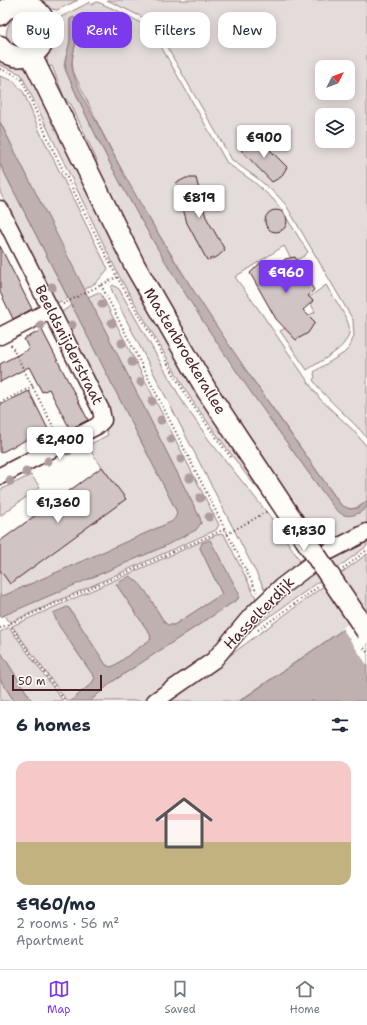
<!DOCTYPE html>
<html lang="en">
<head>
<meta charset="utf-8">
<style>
  body { margin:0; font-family:"Shantell Sans",sans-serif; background:#f2f2f3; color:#1f2937; height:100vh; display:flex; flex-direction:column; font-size:15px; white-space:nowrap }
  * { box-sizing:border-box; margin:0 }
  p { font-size:13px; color:#747a83 }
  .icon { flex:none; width:22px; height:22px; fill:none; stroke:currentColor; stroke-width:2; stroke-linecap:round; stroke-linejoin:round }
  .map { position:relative; height:701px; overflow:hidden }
  .details { display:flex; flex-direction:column; background:#fff; flex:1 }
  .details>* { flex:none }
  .banner { position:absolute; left:12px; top:12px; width:343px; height:36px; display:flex; gap:8px }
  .needle { width:26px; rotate:48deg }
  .controls { position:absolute; left:315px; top:60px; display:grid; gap:8px }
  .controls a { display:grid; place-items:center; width:40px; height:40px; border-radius:8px; background:#fff; box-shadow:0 2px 10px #0003; font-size:20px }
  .scale { position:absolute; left:12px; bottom:10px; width:90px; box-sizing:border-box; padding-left:4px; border:2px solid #4a1f2b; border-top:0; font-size:11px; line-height:14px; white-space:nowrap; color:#4a1f2b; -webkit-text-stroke:3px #fdfcf7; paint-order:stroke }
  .price { position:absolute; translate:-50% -34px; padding:0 9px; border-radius:4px; background:#fff; color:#222; font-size:13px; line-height:26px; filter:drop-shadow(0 1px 2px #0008) }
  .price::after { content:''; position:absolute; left:50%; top:24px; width:12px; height:9px; margin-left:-6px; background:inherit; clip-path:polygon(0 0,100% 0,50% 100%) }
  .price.current { background:#7c3aed; color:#fff }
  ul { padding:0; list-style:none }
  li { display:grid; align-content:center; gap:8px; height:212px; padding:0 16px }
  li span { display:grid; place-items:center; height:124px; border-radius:12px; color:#555 }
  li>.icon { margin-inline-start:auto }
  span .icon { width:72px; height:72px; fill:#fffc; stroke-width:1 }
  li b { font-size:17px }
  h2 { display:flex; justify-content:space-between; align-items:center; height:48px; padding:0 16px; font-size:17px }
  .chip { padding:0 14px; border-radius:12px; background:#fff; box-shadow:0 2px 10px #0003; font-size:14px; line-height:36px }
  .chip.current { background:#7c3aed; color:#fff }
  .tabs { display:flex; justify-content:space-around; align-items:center; height:56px; border-top:1px solid #e0e1e3; background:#fff; font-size:11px; color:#747a83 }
  .tabs a { display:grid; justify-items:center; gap:2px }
  .tabs .current { color:#7c3aed }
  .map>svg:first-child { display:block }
</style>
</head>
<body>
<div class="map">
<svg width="367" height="701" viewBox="0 0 367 701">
  <rect width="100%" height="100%" fill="#fdfcf7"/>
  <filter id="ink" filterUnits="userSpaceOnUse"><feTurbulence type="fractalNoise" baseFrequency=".025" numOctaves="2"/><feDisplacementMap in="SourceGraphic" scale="8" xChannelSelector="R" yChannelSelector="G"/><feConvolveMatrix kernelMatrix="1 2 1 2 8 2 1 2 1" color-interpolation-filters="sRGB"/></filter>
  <g filter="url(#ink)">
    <path fill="#e3dcda" stroke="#967e82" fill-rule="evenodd" d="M26,0H78L57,10L52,9C44,13 34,4 26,0Z
      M107,0H367V438C350,417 328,402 313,380L315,377L314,374L315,371L344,353L349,348L354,336L353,320L286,205L277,195L257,178L232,160L157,30L144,18ZM322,67H348V93H322ZM322,115H348V141H322Z
      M90,2L91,5L97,2L100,3C126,15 143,19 159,43L227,163L254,182L273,199L281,209L308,252L304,256L293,262L284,246L235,277L262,314L313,389L320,399L353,430L367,447V501C358,508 351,512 341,505L217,329L134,194L100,128L73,71L72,60L77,35L76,22L70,19V41L64,66L66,71C124,206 205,328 290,447C303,465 315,482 328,499C331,503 335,510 340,512C350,518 359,514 367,507V528L325,547L316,532L311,535L220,399L137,253L93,163L97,161L71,104H70L64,97L52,66L48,67C45,57 49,27 59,21L58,20L61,18V17Z
      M19,15H28L40,29L29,47C25,47 20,48 16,47C0,42 6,20 19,15Z
      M0,56C16,61 23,65 33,79L288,524L247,476L191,399L119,276L21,74L0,65Z
      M0,76L14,81L24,93L40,132L108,269L97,282L84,290L0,122Z
      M0,164L68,298L57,303L56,304L0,192Z
      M113,285L119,289L184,404L209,440L269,515L301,562L267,594L113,294L111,287Z
      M326,285C333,297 343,310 348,323C357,345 321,360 307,370L280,331L315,312L308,298Z
      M99,292L101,294L219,525L216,530L11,622L7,620L4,615L163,547L201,523L200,518L88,297Z
      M72,305L176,510C178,515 175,519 171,522L3,596L0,593V570L125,499L87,446L108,435L60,313Z
      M31,475L40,487L0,516V490Z
      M224,534L257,600L210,657L149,701H90L112,682L238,599L239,596L200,548L222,594L174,625H168L165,623L148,596L116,584L150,634L151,639L114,666L110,667L106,665L69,608L72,645L95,678L92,683L71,701H67L12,626L216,535Z
      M367,536V546L316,584L233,642L308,572Z
      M367,554V613L239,701H161L217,665Z
      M9,627L63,701H32L0,651V632Z
      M0,679L14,701H0Z"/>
    <path fill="#c0b1b1" stroke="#91777b" d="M74,17C83,31 72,49 72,64C71,77 92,114 99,127C167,261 254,383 341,505L350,509L358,508L367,501V507C359,514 349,519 340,513C333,508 329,500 324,494C311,476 298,458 285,440C201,324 123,203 66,71L65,61L70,41V19Z
      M0,122L200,518L201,523L196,530L163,547L0,617V593L3,596L171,522C175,519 178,515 176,510L0,164Z
      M210,540L239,593L238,599L112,682L90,701H71L92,683L95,678L59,626L53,613L67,607L69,608L106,665L110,667L114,666L151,639L150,634L116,584L130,576C147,586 154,608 165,623L168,625H174L222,594L200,548L202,543Z
      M367,613V701H240Z
      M0,651L32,701H14L0,679Z"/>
    <path fill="#fdfcf7" d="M367,611V665L342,628Z"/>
    <path fill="#d0c5c4" stroke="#4a1f2b" d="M256,136L287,167L281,177L272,182L241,150L247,141Z
      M186,178H196L206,217L225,250L217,257L207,260L187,223L176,183Z
      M265 221a11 11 0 1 1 22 0a11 11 0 1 1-22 0Z
      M0,246L32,309L13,319L0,292Z
      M295,257L314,290L308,296L313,301L303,310L315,322L308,333L296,340L276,319L250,273L260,263L273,260L277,267L285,259Z
      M42,330L88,420L70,429L49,389L42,392L29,367L0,382V364L29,349L24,339Z
      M29,391L48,429L0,453V405Z
      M102,467L126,499L10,584L0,570V541Z"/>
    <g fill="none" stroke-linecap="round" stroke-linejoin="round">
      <g stroke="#4a1f2b" stroke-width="19">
        <path id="minor" d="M0,209L101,410L103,420L97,426L0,476
          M0,336L51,310
          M155,701L214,660L251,616L281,587L326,553L367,532"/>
      </g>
      <g stroke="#4a1f2b" stroke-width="23">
        <path id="major" d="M0,15C4,9 11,6 18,5C51,2 57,51 24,56C15,58 5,54 0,46
          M31,55L135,266L207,391L305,539"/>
      </g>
      <path stroke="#4a1f2b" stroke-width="2" stroke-dasharray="1 3" stroke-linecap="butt" d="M0,69L14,74L22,80L53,150L117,277L189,400L232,459
        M101,285L257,592
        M63,304L117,277
        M11,345L56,432
        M0,403L33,386
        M227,534L268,511
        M343,569L367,550
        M9,624L65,701
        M0,628L225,529
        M258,630L318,587"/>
      <use href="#minor" stroke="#fdfcf7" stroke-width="16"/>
      <use href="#major" stroke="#fdfcf7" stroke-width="20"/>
      <g stroke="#4a1f2b" stroke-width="23" stroke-linecap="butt">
        <path id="major-bridge" d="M305,539L367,632"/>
      </g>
      <path stroke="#4a1f2b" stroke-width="2" stroke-dasharray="1 3" stroke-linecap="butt" d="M364,648L367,652"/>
      <use href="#major-bridge" stroke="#fdfcf7" stroke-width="20"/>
    </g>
    <g fill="#af9c9f">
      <circle cx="52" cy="287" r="4.5"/>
      <circle cx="102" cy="304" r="4.5"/>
      <circle cx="112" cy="323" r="4.5"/>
      <circle cx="41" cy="325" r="4.5"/>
      <circle cx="72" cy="325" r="4.5"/>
      <circle cx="122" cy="343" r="4.5"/>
      <circle cx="132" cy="362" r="4.5"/>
      <circle cx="141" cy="382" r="4.5"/>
      <circle cx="152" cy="401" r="4.5"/>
      <circle cx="161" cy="420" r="4.5"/>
      <circle cx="171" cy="439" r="4.5"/>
      <circle cx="84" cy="443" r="4.5"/>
      <circle cx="68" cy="451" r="4.5"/>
      <circle cx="181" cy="459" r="4.5"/>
      <circle cx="48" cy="461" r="4.5"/>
      <circle cx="26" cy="472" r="4.5"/>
      <circle cx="190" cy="478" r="4.5"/>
      <circle cx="10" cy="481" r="4.5"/>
      <circle cx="200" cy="498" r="4.5"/>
      <circle cx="209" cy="517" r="4.5"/>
    </g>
  </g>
  <g text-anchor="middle" stroke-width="3" stroke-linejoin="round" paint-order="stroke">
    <g font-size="15" fill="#4a1f2b" stroke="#fdfcf7">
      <text transform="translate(69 345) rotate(63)" y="5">Beeldsnijderstraat</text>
      <text transform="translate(185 351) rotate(59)" y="5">Mastenbroekerallee</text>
      <text transform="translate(259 613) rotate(-46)" y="5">Hasselterdijk</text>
    </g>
  </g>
</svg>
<div class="controls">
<a><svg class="needle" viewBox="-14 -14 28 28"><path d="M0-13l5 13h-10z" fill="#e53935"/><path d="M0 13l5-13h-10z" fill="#747a83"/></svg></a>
<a><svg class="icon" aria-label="layers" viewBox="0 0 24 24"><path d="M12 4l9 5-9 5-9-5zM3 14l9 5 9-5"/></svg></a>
</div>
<div class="scale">50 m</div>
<b class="price" style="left:264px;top:159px">€900</b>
<b class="price" style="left:199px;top:219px">€819</b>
<b class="price current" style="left:286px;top:294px">€960</b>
<b class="price" style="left:60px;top:461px">€2,400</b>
<b class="price" style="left:58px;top:524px">€1,360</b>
<b class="price" style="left:304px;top:552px">€1,830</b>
<div class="banner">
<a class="chip">Buy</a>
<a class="chip current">Rent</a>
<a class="chip">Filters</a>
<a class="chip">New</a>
</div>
</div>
<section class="details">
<h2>6 homes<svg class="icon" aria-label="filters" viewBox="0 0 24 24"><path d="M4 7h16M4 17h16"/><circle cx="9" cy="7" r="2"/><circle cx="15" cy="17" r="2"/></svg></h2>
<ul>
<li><span style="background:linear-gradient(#f6c9c9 65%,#c2b280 0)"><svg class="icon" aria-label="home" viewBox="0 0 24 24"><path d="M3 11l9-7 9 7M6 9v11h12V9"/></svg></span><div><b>€960/mo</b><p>2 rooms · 56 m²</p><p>Apartment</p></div></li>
</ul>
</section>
<nav class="tabs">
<a class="current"><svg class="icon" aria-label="map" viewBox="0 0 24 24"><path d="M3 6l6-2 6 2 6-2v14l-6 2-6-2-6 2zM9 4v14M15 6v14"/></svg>Map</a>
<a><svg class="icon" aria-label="saved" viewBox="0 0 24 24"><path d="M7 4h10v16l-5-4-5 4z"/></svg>Saved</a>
<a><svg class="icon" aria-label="home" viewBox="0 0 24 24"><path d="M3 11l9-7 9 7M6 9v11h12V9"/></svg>Home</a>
</nav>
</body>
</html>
